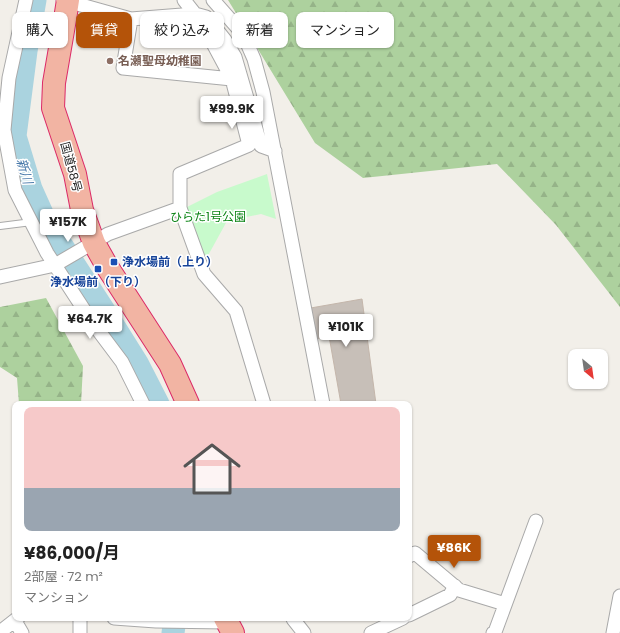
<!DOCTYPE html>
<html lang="ja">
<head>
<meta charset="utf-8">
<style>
  body { margin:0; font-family:Poppins,"Noto Sans JP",sans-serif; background:#f6f6f6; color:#222; height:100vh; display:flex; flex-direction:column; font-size:15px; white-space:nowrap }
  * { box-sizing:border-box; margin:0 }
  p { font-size:13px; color:#767676 }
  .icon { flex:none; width:22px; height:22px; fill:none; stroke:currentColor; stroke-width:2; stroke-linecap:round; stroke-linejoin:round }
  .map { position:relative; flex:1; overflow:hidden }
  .sheet { position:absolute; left:12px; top:401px; width:400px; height:220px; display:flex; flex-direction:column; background:#fff; border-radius:8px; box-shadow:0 1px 3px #0004 }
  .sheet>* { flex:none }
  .guide { position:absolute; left:12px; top:12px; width:400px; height:36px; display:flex; gap:8px }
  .needle { width:26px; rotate:151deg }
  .controls { position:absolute; left:568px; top:349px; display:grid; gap:8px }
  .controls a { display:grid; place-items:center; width:40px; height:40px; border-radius:8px; background:#fff; box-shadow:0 1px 3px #0004; font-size:20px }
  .price { position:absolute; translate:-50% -34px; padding:0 9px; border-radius:4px; background:#fff; color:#222; font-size:13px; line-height:26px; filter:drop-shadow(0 1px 2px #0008) }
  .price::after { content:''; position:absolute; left:50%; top:24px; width:12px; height:9px; margin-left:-6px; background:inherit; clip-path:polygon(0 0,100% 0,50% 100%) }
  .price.current { background:#b45309; color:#fff }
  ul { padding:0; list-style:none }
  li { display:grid; align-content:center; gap:8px; height:212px; padding:0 12px }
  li+li { border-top:1px solid #e0e0e0 }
  li span { display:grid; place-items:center; height:124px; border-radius:8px; color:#555 }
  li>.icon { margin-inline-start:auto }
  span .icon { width:72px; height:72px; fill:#fffc; stroke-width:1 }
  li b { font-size:17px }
  .pill { padding:0 14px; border-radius:8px; background:#fff; box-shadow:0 1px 3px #0004; font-size:14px; line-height:36px }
  .pill.current { background:#b45309; color:#fff }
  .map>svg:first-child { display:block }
</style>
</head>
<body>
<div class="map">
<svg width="620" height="633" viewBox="0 0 620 633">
  <defs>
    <pattern id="forest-firs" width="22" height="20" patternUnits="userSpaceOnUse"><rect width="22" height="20" fill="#add19e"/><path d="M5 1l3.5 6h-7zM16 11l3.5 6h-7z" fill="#95b388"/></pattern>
  </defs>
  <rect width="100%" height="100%" fill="#f2efe9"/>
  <path fill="url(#forest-firs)" d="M228,0H620V307L556,225L497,164L363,178L315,143Z
    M46,298L83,366L81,404H19L17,378L0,367V307Z"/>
  <path fill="#c8facc" d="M267,174L276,219L261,214L227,221L205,261L185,208L217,192Z"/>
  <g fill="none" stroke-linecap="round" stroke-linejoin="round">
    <path stroke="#aad3df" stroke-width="23" d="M35,0L26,51L15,136L31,189L44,218L110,320L137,363L158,404
      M173,633L175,618"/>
  </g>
  <path fill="#c7bfb8" stroke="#c4b6ab" d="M362,299L376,404H341L329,336L311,340L305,309Z"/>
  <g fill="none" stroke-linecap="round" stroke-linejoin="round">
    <g stroke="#a9a9a9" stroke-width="8">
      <path id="service" d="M0,226L32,222"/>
    </g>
    <g stroke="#a9a9a9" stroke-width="15">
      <path id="minor" d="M26,0L9,78L4,130L15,190L47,253L92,322L122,362L143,404
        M63,0L131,19L195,14L209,36L232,79L249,145L180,174V208
        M184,0L195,14L206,17L213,25L225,40L235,57L261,146L275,151
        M213,0L243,34L254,59L263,92L323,404
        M131,19L123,68L232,79
        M0,277L55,265L108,234L180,208L204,274L236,311L264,404
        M409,556L415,553L459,590L505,604
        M409,615L450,595L455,586
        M80,618V633
        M114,618L156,621L226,622
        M293,618V619L304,633
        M15,621L22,633
        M0,632L18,618
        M371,633L403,618
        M493,633L495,632L536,521
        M613,633L620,596"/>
    </g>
    <g stroke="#dc2a67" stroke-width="24">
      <path id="trunk" d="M68,0L65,19L54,83L53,108L75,174L82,210L94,243L108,268L170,364L188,404
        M225,618L233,633"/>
    </g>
    <use href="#service" stroke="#fff" stroke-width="6"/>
    <use href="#minor" stroke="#fff" stroke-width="13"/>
    <use href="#trunk" stroke="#f2b4a3" stroke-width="22"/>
  </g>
  <circle fill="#8d6e63" stroke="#fff" stroke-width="1.5" cx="110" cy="61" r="4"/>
  <g fill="#1a4fb4" stroke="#fff" stroke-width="1.5">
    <rect x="110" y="258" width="8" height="8" rx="2"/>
    <rect x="94" y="265" width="8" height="8" rx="2"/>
  </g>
  <g text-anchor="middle" stroke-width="3" stroke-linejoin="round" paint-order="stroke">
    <g font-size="12" font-weight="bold" fill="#785e54" stroke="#fff" text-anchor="start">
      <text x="118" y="65">名瀬聖母幼稚園</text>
    </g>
    <g font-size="12" fill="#222" stroke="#fff">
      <text transform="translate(71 167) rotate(75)" y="4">国道58号</text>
    </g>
    <g font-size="12" fill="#0c8416" stroke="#fff">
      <text x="208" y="221">ひらた1号公園</text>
    </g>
    <g font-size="12" font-weight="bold" fill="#164399" stroke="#fff" text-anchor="start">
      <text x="122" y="266">浄水場前（上り）</text>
      <text x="98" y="286" text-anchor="middle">浄水場前（下り）</text>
    </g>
    <g font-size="13" font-style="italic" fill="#4a7aab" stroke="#fff">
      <text transform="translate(25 171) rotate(73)" y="5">新川</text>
    </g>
  </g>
</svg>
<div class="controls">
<a><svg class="needle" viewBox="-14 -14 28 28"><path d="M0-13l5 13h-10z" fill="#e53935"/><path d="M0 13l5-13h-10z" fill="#767676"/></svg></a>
</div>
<b class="price" style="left:232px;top:130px">¥99.9K</b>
<b class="price" style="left:68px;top:243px">¥157K</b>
<b class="price" style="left:90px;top:340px">¥64.7K</b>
<b class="price" style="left:346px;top:348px">¥101K</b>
<b class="price current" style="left:454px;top:569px">¥86K</b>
<div class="guide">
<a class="pill">購入</a>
<a class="pill current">賃貸</a>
<a class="pill">絞り込み</a>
<a class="pill">新着</a>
<a class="pill">マンション</a>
</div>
<section class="sheet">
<ul>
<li><span style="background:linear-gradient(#f6c9c9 65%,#9aa5b1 0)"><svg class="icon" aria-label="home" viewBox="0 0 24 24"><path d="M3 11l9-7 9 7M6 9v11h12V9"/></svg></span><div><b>¥86,000/月</b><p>2部屋 · 72 m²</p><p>マンション</p></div></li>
</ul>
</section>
</div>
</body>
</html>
